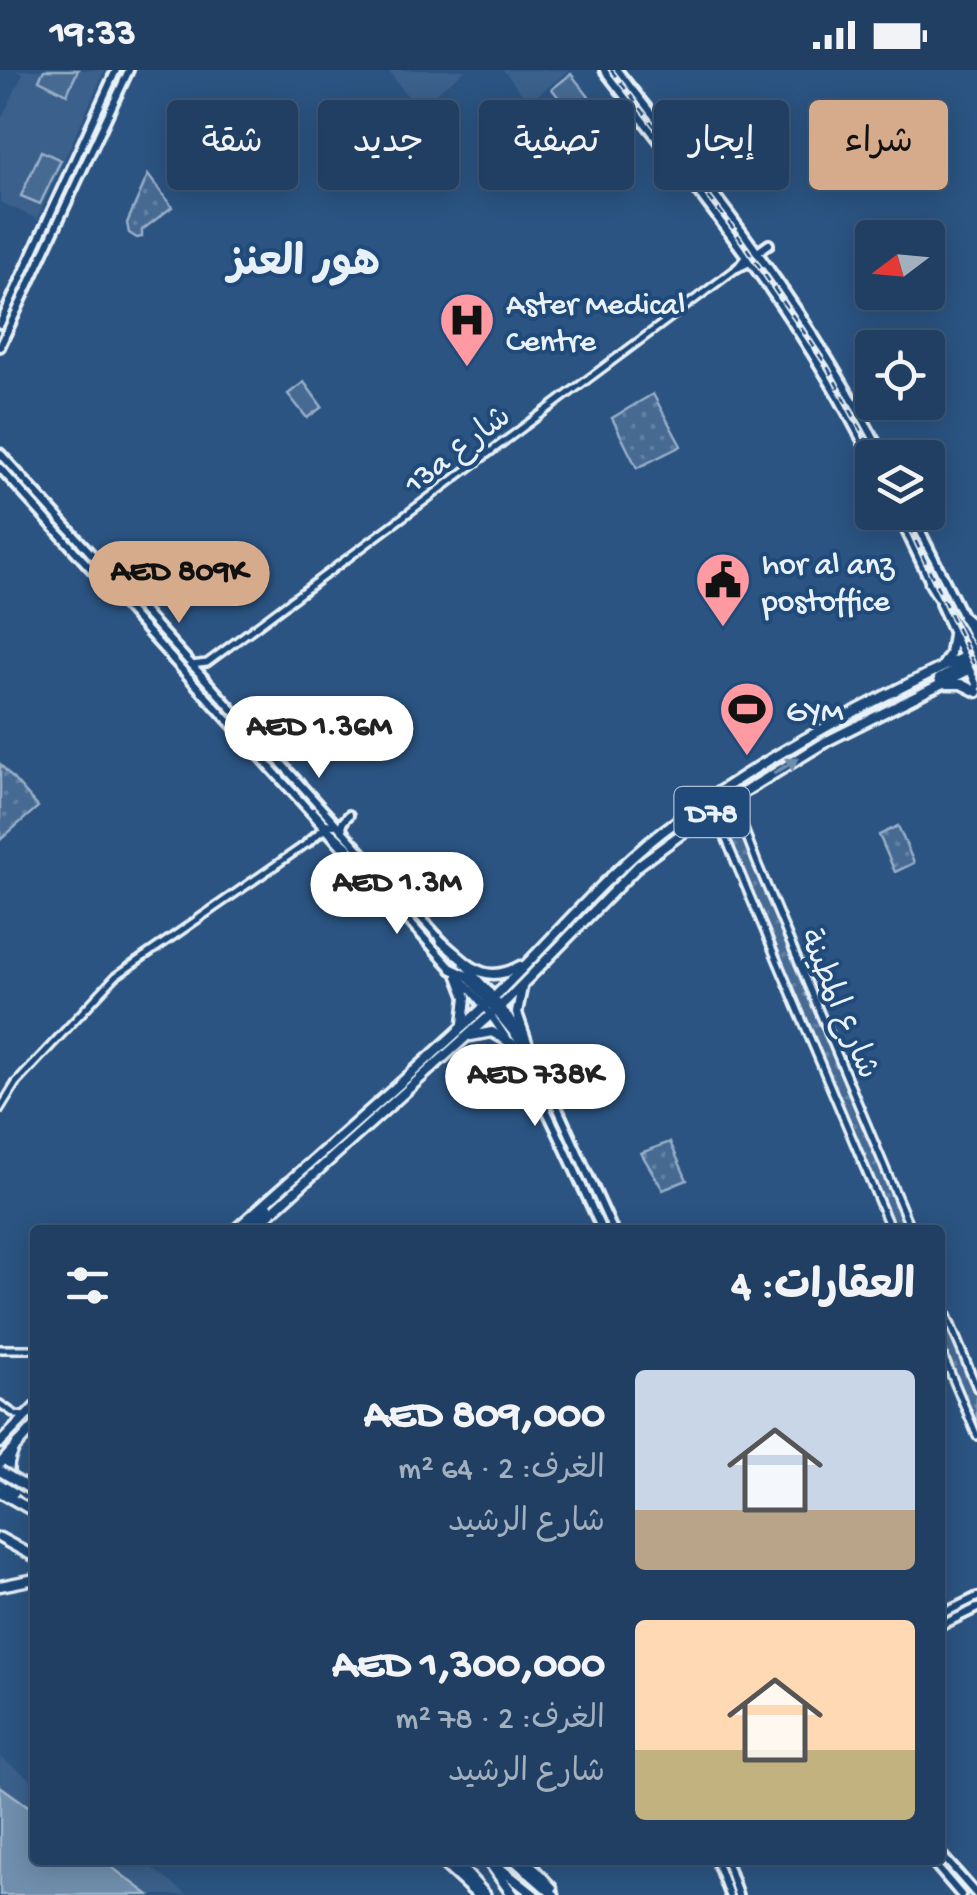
<!DOCTYPE html>
<html lang="ar">
<head>
<meta charset="utf-8">
<style>
  body { margin:0; font-family:"Gochi Hand","Playpen Sans Arabic",sans-serif; background:#2d4a6b; color:#f1f3f6; direction:rtl; height:100vh; display:flex; flex-direction:column; font-size:38px; white-space:nowrap }
  * { box-sizing:border-box; margin:0 }
  p { font-size:32px; color:#a2afbe }
  .icon { flex:none; width:55px; height:55px; fill:none; stroke:currentColor; stroke-width:2; stroke-linecap:round; stroke-linejoin:round }
  .map { position:relative; flex:1; overflow:hidden; direction:ltr }
  .details { position:absolute; left:30px; top:1155px; width:915px; height:640px; display:flex; flex-direction:column; background:#203f62; border-radius:10px; box-shadow:0 5px 25px #0003,0 0 0 2px #3d5877; direction:rtl }
  .details>* { flex:none }
  .hud { position:absolute; left:30px; top:30px; width:918px; height:90px; direction:rtl; display:flex; gap:20px }
  .needle { width:65px; rotate:254deg }
  .controls { position:absolute; left:855px; top:150px; display:grid; gap:20px }
  .controls a { display:grid; place-items:center; width:90px; height:90px; border-radius:10px; background:#203f62; box-shadow:0 5px 25px #0003,0 0 0 2px #3d5877; font-size:50px }
  .price { position:absolute; translate:-50% -85px; padding:0 22px; border-radius:35px; background:#fff; color:#222; font-size:32px; line-height:65px; filter:drop-shadow(0 2px 5px #0008) }
  .price::after { content:''; position:absolute; left:50%; top:60px; width:30px; height:22px; margin-left:-15px; background:inherit; clip-path:polygon(0 0,100% 0,50% 100%) }
  .price.on { background:#d6ab8b; color:#111 }
  ul { padding:0; list-style:none }
  li { display:flex; align-items:center; gap:30px; height:250px; padding:0 30px }
  li span { display:grid; place-items:center; flex:none; width:280px; height:200px; border-radius:10px; color:#555 }
  li>.icon { margin-inline-start:auto }
  span .icon { width:120px; height:120px; fill:#fffc; stroke-width:1 }
  li b { font-size:42px }
  h2 { display:flex; justify-content:space-between; align-items:center; height:120px; padding:0 30px; font-size:42px }
  .tag { padding:0 35px; border-radius:10px; background:#203f62; box-shadow:0 5px 25px #0003,0 0 0 2px #3d5877; font-size:35px; line-height:90px }
  .tag.on { background:#d6ab8b; color:#111 }
  .status { display:flex; justify-content:space-between; align-items:center; height:70px; padding:0 50px; background:#203f62; direction:ltr }
  .status svg { height:28px; fill:currentColor }
  .map>svg:first-child { display:block }
</style>
</head>
<body>
<div class="status"><b>19:33</b><svg viewBox="0 0 49 12"><path d="M0 12V9h3v3zM5 12V6h3v6zM10 12V3h3v9zM15 12V0h3v12zM26 1h20v11H26zM47 4h2v5h-2z"/></svg></div>
<div class="map">
<svg width="977" height="1825" viewBox="0 0 977 1825">
  <defs>
    <pattern id="park-dots" width="8" height="8" patternUnits="userSpaceOnUse" patternTransform="scale(2.5)"><rect width="8" height="8" fill="#476b93"/><path d="M2 2h.1M6 6h.1" fill="none" stroke="#6281a3" stroke-width="1.8" stroke-linecap="round"/></pattern>
  </defs>
  <rect width="100%" height="100%" fill="#2b5482"/>
  <filter id="ink" filterUnits="userSpaceOnUse"><feTurbulence type="fractalNoise" baseFrequency=".01" numOctaves="2"/><feDisplacementMap in="SourceGraphic" scale="20" xChannelSelector="R" yChannelSelector="G"/><feConvolveMatrix kernelMatrix="1 2 1 2 8 2 1 2 1" color-interpolation-filters="sRGB"/></filter>
  <g filter="url(#ink)">
    <path fill="#3a608b" d="M16,0H105L37,149L0,132V51L23,4Z
      M388,0H466L416,38Z
      M503,0H568L569,1L528,32Z
      M0,1687L35,1712V1741L0,1716Z
      M102,1790H141L188,1825H149Z"/>
    <path fill="#476b93" stroke="#98aec6" stroke-width="2.5" d="M44,0H78L67,24L39,10Z
      M571,4L604,46L585,61L552,19Z
      M41,81L61,90L40,134L21,126Z
      M304,312L322,337L307,348L288,324Z"/>
    <path fill="url(#park-dots)" stroke="#98aec6" stroke-width="2.5" d="M148,105L172,137L142,160V167L137,168L129,163L127,153Z
      M653,324L681,376L637,398L612,348Z
      M0,694L38,737L0,770Z
      M735,745L910,1160H892L721,754Z
      M898,756L914,793L895,802L879,765Z
      M670,1072L687,1110L663,1120L641,1083Z
      M940,1231L977,1319V1361L940,1274Z"/>
    <path fill="#708ead" stroke="#a0b6cb" stroke-width="2.5" d="M0,1716L35,1741V1790H102L149,1825H0Z"/>
    <g fill="none" stroke-linecap="round" stroke-linejoin="round">
      <path stroke="#476c94" stroke-width="6" stroke-dasharray="6 3" stroke-linecap="butt" d="M911,442L921,462"/>
      <g stroke="#e8f1f8" stroke-width="12">
        <path id="tertiary" d="M191,595L207,593L737,198L746,186
          M738,728L737,741L757,793L911,1160
          M714,741L891,1160
          M724,759L729,750L739,754
          M0,1039L16,1013L116,906L309,772
          M940,1229L977,1318
          M940,1278L977,1366
          M0,1279H35
          M0,1334L16,1345L25,1346"/>
      </g>
      <g stroke="#e8f1f8" stroke-width="14">
        <path id="secondary" d="M604,0C701,126 802,248 872,391
          M617,0C718,127 810,242 884,388
          M745,182L755,184L769,174
          M737,198L756,189L765,194
          M0,254L116,0
          M0,277L129,0
          M0,383L444,873
          M0,398L453,900
          M897,442L931,514
          M921,462L977,575
          M940,534L977,616
          M313,741L325,754L334,755
          M343,762L342,753L349,745
          M307,773L321,761L328,759L349,778
          M463,893L488,920L522,964
          M462,910C528,983 560,1071 602,1160
          M535,988L613,1160
          M940,1545L977,1527
          M940,1556L977,1538
          M940,1783L977,1825
          M716,1790L729,1825
          M726,1790L738,1825
          M931,1790L961,1825"/>
      </g>
      <g stroke="#e8f1f8" stroke-width="15">
        <path id="primary" d="M930,513L977,590
          M963,547L977,559
          M942,597L950,584L953,564
          M939,609L977,588
          M947,614H961L977,622
          M696,757L711,754L723,761
          M442,872C470,895 483,916 520,896
          M452,899L469,907L537,991
          M458,906L466,927L463,954
          M522,917L517,943L528,975
          M471,966L492,962L513,974
          M235,1160C318,1085 403,1013 484,937C544,880 596,814 662,762C757,690 869,631 977,581
          M244,1160L268,1136
          M252,1160L507,930L639,795L707,745L827,671L977,596
          M0,1373L35,1337
          M17,1374C0,1404 9,1413 35,1431
          M0,1394L35,1356
          M0,1413L14,1422
          M0,1422L35,1442
          M0,1468L35,1487
          M0,1516L35,1509
          M514,1790L554,1825
          M526,1790L552,1818
          M492,1792L534,1825"/>
      </g>
      <g stroke="#e8f1f8" stroke-width="16">
        <path id="trunk" d="M440,1790L478,1825
          M454,1790L485,1825
          M488,1790L513,1825"/>
      </g>
      <use href="#tertiary" stroke="#1f4a7a" stroke-width="5"/>
      <use href="#secondary" stroke="#1f4a7a" stroke-width="6"/>
      <use href="#primary" stroke="#1f4a7a" stroke-width="8"/>
      <use href="#trunk" stroke="#1f4a7a" stroke-width="9"/>
      <g stroke="#e8f1f8" stroke-width="6">
        <path id="rail" d="M611,0L733,158L827,296L876,388
          M902,442L977,601"/>
      </g>
      <use href="#rail" stroke="#1f4a7a" stroke-width="2.5" stroke-dasharray="8" stroke-linecap="butt"/>
      <g stroke="#e8f1f8" stroke-width="15" stroke-linecap="butt">
        <path id="primary-bridge" d="M0,1401L35,1422"/>
      </g>
      <use href="#primary-bridge" stroke="#1f4a7a" stroke-width="8"/>
    </g>
    <defs><path id="oneway-solid" d="M-6-.8H1V-3.2L6.5 0L1 3.2V.8H-6Z" transform="scale(2.5)"/></defs>
    <use fill="#6f8dac" href="#oneway-solid" transform="translate(786 696) rotate(-31)"/>
  </g>
  <defs>
    <g id="hospital-pin" transform="scale(2.875)"><path d="M0 17L-7.5 6A9.5 9.5 0 1 1 7.5 6Z" fill="#ff9aa2" stroke="#1f4a7a"/><path d="M-5-5h3v3.5h4V-5h3V5h-3V1.5h-4V5h-3Z" fill="#111"/></g>
    <g id="civic-pin" transform="scale(2.875)"><path d="M0 17L-7.5 6A9.5 9.5 0 1 1 7.5 6Z" fill="#ff9aa2" stroke="#1f4a7a"/><path d="M-.6-6.5H3V-4.5H.6V-3L4-1V1h2V6H-6V1h2V-1L-.6-3ZM-1.2 2.5V6h2.4V2.5Z" fill="#111"/></g>
    <g id="stadium-pin" transform="scale(2.875)"><path d="M0 17L-7.5 6A9.5 9.5 0 1 1 7.5 6Z" fill="#ff9aa2" stroke="#1f4a7a"/><path d="M0-5a6.5 5 0 1 0 0 10a6.5 5 0 1 0 0-10ZM-3.5-1.8h7v3.6h-7Z" fill="#111"/></g>
  </defs>
  <g fill-rule="evenodd">
    <use href="#hospital-pin" x="467" y="250"/>
    <use href="#civic-pin" x="723" y="510"/>
    <use href="#stadium-pin" x="747" y="639"/>
  </g>
  <g text-anchor="middle" stroke-width="8" stroke-linejoin="round" paint-order="stroke">
    <rect fill="#1f4a7a" stroke="#acbfd2" stroke-width="2.5" x="674.5" y="717" width="75" height="50" rx="8"/>
    <g font-size="30" font-weight="bold" fill="#e8f1f8">
      <text x="712" y="752">D78</text>
    </g>
    <g font-size="32" fill="#e8f1f8" stroke="#1f4a7a" text-anchor="start">
      <text x="506" y="243">Aster Medical<tspan x="506" dy="37">Centre</tspan></text>
      <text x="762" y="503">hor al anz<tspan x="762" dy="37">postoffice</tspan></text>
      <text x="786" y="650">GYM</text>
    </g>
    <g font-size="32" fill="#e8f1f8" stroke="#1f4a7a">
      <text transform="translate(456 378) rotate(-37)" y="11">13a شارع</text>
      <text transform="translate(841 933) rotate(67)" y="11">شارع المطينة</text>
    </g>
    <g font-size="42" font-weight="bold" fill="#e8f1f8" stroke="#1f4a7a">
      <text x="304" y="204">هور العنز</text>
    </g>
  </g>
</svg>
<div class="controls">
<a><svg class="needle" viewBox="-14 -14 28 28"><path d="M0-13l5 13h-10z" fill="#e53935"/><path d="M0 13l5-13h-10z" fill="#a2afbe"/></svg></a>
<a><svg class="icon" aria-label="locate" viewBox="0 0 24 24"><circle cx="12" cy="12" r="6"/><path d="M12 2v4M12 18v4M2 12h4M18 12h4"/></svg></a>
<a><svg class="icon" aria-label="layers" viewBox="0 0 24 24"><path d="M12 4l9 5-9 5-9-5zM3 14l9 5 9-5"/></svg></a>
</div>
<b class="price on" style="left:179px;top:556px">AED 809K</b>
<b class="price" style="left:319px;top:711px">AED 1.36M</b>
<b class="price" style="left:397px;top:867px">AED 1.3M</b>
<b class="price" style="left:535px;top:1059px">AED 738K</b>
<div class="hud">
<a class="tag on">شراء</a>
<a class="tag">إيجار</a>
<a class="tag">تصفية</a>
<a class="tag">جديد</a>
<a class="tag">شقة</a>
</div>
<section class="details">
<h2>العقارات: 4<svg class="icon" aria-label="filters" viewBox="0 0 24 24"><path d="M4 7h16M4 17h16"/><circle cx="9" cy="7" r="2"/><circle cx="15" cy="17" r="2"/></svg></h2>
<ul>
<li><span style="background:linear-gradient(#c9d6e8 70%,#b9a48a 0)"><svg class="icon" aria-label="home" viewBox="0 0 24 24"><path d="M3 11l9-7 9 7M6 9v11h12V9"/></svg></span><div><b>AED 809,000</b><p>الغرف: 2 · 64 m²</p><p>شارع الرشيد</p></div></li>
<li><span style="background:linear-gradient(#ffd9b3 65%,#c2b280 0)"><svg class="icon" aria-label="home" viewBox="0 0 24 24"><path d="M3 11l9-7 9 7M6 9v11h12V9"/></svg></span><div><b>AED 1,300,000</b><p>الغرف: 2 · 78 m²</p><p>شارع الرشيد</p></div></li>
</ul>
</section>
</div>
</body>
</html>
